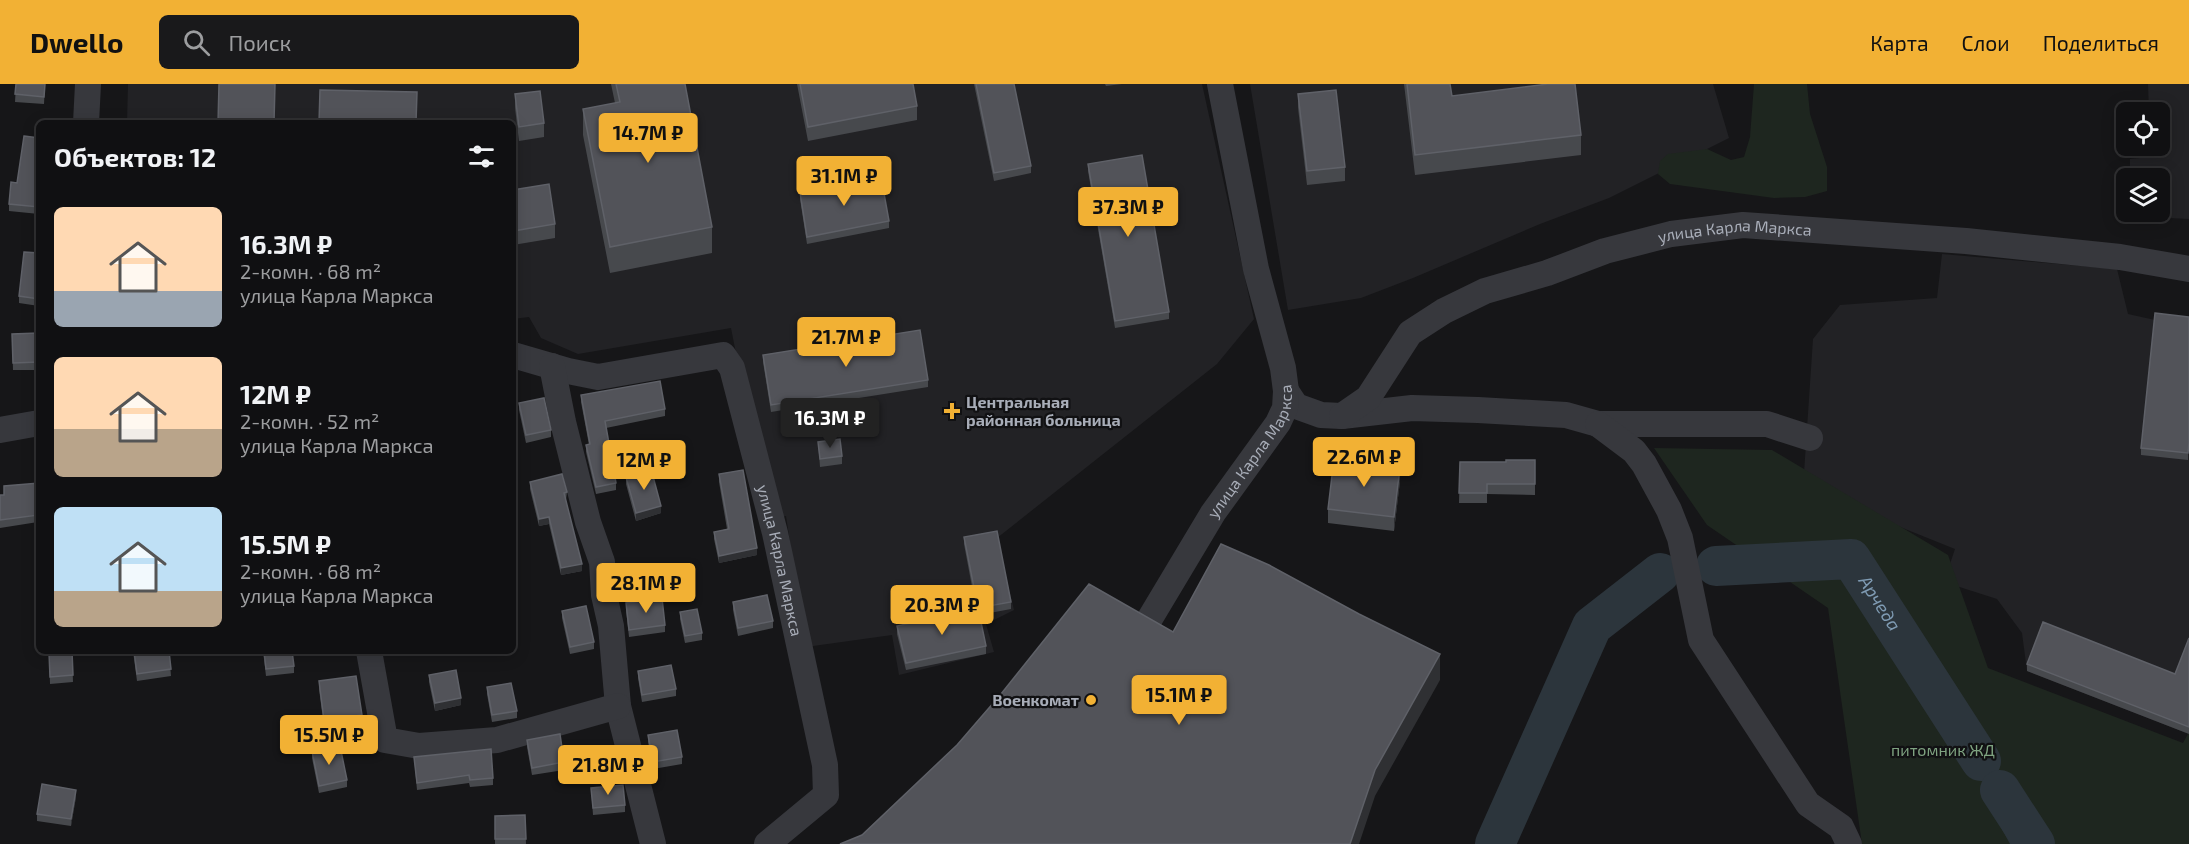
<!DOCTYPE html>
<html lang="ru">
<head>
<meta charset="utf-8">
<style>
  body { margin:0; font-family:"Exo 2",sans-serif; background:#19191b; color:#f1f3f6; height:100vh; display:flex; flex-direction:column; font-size:22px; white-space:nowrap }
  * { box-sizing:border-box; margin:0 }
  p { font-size:20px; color:#9c9d9f }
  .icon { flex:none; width:33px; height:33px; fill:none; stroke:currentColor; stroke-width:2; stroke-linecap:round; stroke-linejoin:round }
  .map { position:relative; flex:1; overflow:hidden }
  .sheet { position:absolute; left:36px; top:36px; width:480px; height:534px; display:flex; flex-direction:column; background:#101012; border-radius:9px; box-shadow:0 3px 15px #0003,0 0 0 2px #303032 }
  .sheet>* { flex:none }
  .buttons { position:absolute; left:2116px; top:18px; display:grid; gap:12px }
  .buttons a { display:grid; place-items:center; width:54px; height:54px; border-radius:9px; background:#101012; box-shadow:0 3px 15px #0003,0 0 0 2px #303032; font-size:30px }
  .price { position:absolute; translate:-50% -51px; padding:0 14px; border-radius:6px; background:#f2b134; color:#111; font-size:20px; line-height:39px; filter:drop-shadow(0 2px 3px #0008) }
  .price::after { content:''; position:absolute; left:50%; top:36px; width:18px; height:14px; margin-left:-9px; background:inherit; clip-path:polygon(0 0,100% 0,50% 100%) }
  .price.selected { background:#222; color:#fff }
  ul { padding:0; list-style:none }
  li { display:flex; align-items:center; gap:18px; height:150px; padding:0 18px }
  li span { display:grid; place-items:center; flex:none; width:168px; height:120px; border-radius:9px; color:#555 }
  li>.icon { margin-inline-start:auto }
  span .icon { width:72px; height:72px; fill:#fffc; stroke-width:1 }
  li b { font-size:26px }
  h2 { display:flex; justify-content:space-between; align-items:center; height:72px; padding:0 18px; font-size:26px }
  header { display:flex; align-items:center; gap:36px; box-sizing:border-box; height:84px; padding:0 30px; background:#f2b134; color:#111 }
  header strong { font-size:28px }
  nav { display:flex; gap:33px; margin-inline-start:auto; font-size:21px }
  .search { width:420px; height:54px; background:#19191b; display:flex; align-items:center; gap:15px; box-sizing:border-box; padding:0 21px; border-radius:9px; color:#9c9d9f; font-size:22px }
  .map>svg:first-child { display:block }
</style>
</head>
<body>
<header>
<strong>Dwello</strong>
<div class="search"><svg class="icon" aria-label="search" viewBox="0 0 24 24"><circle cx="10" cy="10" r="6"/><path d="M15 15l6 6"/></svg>Поиск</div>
<nav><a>Карта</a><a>Слои</a><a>Поделиться</a></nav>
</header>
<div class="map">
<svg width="2189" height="760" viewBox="0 0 2189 760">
  <rect width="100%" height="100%" fill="#161618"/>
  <path fill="#222225" d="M128,0H1202L1254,235L1217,280L997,454L1014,526L986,540L994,568L899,591L892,551L806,563L786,432L769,436L731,244L578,270L541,254L529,233L513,235V39H127Z
    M1250,0H1713L1729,54L1609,114L1540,140L1413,194L1361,214L1288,226Z
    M2148,0H2189V135L2131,132V128H2160V94H2130V75L2150,73V62H2160V28H2149Z
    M1942,170L2117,185L2128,230L2155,236L2189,240V650L2027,587L2022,549L1997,515L1944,498L1955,465L1803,404L1813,255L1840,221L1937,214Z"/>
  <path fill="#1e261f" d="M1754,0H1807L1810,30L1827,83V107L1805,113L1774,114L1670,100L1658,90L1660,77L1668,70L1707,65L1731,76L1744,73L1750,53Z
    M1654,364L1772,366L1948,471L1988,584L2183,659L2189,648V760H1862L1828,524L1707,441Z"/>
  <path fill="#2c353c" d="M2017,710L2053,760H2010L1984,712Z"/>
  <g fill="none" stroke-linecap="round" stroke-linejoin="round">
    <g stroke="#2c353c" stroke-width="40">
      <path id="s1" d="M1716,482L1851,475L1981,677"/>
      <path d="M2000,706L2035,760"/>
      <path d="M1495,760L1592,542L1660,489"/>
    </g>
    <g stroke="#37383d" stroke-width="26">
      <path d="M86,39L88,0"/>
      <path id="s2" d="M513,271L568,287L598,293L723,271L732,284L775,449L825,681L826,711L767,760"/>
      <path d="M552,282L563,338L588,438L602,478L604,511L611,542L618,622L653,760"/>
      <path d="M1286,307L1296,322L1321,331L1342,332L1412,324L1478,326L1566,331L1598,340H1767L1810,354"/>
      <path id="s3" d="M1342,332L1368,314L1410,249L1444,227L1485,207L1547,189L1605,167L1671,150L1743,141L1966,157L2120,173L2189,185"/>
      <path d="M1598,340L1634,367L1644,380L1669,426L1680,454L1701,556L1808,720L1841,743L1849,760"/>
      <path d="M0,346L39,339"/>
      <path id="s4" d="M1146,541L1213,429L1278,339L1285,324L1286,307L1283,284L1256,185L1220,0"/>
      <path d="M369,567L385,656L419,662L497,656L618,622"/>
    </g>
  </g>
  <path fill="#47494d" d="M16,0H45L44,20L15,18Z
    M611,0H685L712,143V169L610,189L583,51V25L615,19Z
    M797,0H913L917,22V36L808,57Z
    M974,0H1014L1031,82V89L994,97Z
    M1105,0H1122L1106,2Z
    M1404,0H1450L1452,12L1581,51V71L1415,91Z
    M515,10L544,39V53L519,57L515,24Z
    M1298,10L1345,83V97L1307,101L1298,24Z
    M39,54V130L9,127V120L17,99Z
    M1088,80L1169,228V235L1115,244L1088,87Z
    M513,106L555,140V154L513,161Z
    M800,108L889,137V144L807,160L800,115Z
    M39,169V222L19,219V212Z
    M2189,233L2188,376L2141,371V364Z
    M38,249L39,286H13L12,250Z
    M763,271L928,296V303L771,328L763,278Z
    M581,311L665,325V332L606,344L616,399V406L596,410L586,368V361H589L581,318Z
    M519,319L551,346V353L526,359L519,326Z
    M818,358L842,372V380L820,383Z
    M1535,376V411L1487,410V419H1459L1460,378H1506Z
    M719,390L757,471L719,479L714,455V448L727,445L719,398Z
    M626,393L661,429L636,437L626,400Z
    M1400,397L1394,447L1328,439V425Z
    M530,398L567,408L566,416L582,487L561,491L549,440L539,442L530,405Z
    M39,399V444H38V438L0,444V411H4V402Z
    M964,453L1011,518V525L979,531L986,562V570L906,586L897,550V542L976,524L964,460Z
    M733,518L773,537V544L738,552L733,526Z
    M626,519L665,541V548L629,553L626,526Z
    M562,527L594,558V565L570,570L562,534Z
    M680,528L702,549V556L685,559L680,535Z
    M2189,554V650L2027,587V580L2175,590Z
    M72,567L73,598L50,600L49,569Z
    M133,567H169L171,592L137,597Z
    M263,567L294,582V589L266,592Z
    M638,587L676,605V612L642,618L638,594Z
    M429,591L461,621L435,627L429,598Z
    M319,597L362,631V638L324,643L319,605Z
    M487,603L517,627V634L492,638L487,610Z
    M648,651L682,673V680L653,685L648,658Z
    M527,656L564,678V686L532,691L527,663Z
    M312,667L347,696V703L319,709L312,674Z
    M414,673L493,694V701L470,703L469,699L417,706Z
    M591,704L625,721V728L593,731Z
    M76,713L71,742L37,737V730Z
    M525,731L526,760H495V732Z"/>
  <path fill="#2f3033" d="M1400,383V397L1394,447V433Z
    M661,422V429L636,437V429Z
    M549,433V440L539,442V435Z
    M757,464V471L719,479V472Z
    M582,480V487L561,491V484Z
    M1440,570V596L1375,712L1359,760H1350L1375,686Z
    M461,614V621L435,627V619Z
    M76,706V713L71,742V735Z"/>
  <path fill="#525359" stroke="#5f6168" stroke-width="1.5" d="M16,0H45L44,13L15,10Z
    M219,0H275L274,39H218Z
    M616,0H685L712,143L610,163L583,25L620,18Z
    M800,0H913L917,22L808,43Z
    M976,0H1014L1031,82L994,89Z
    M1407,0H1450L1452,12L1548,0H1575L1581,51L1415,71Z
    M320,6L417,8L416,39H319Z
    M1336,6L1345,83L1307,87L1298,10Z
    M540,7L544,39L519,43L515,10Z
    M24,52L39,54V123L9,120L11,98L17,99Z
    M1142,71L1169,228L1115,237L1088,80Z
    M881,93L889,137L807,153L800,108Z
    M549,100L555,140L513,147V106Z
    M24,168L39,169V215L19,212Z
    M2155,229L2189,233V358L2188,369L2141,364Z
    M920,246L928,296L771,321L763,271Z
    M38,249L39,278L13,279L12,250Z
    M660,297L665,325L605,337L616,399L596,403L586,361L590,360L581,311Z
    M544,314L551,346L526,351L519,319Z
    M840,355L842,372L820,375L818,358Z
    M1334,375L1400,383L1394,433L1328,425Z
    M1506,376H1535V400H1487V409H1459L1460,378H1506Z
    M651,385L661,422L636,429L626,393Z
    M743,386L757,464L719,472L714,448L729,445L719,390Z
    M562,390L567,408L564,409L582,480L561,484L549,433L539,435L530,398Z
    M39,399V437H38V431L0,436V411H4V402Z
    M997,447L1011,518L978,524L964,453Z
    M1221,460L1269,481L1359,530L1440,570L1375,686L1350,760H840L862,751L957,661L1001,610L1089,500L1173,548Z
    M767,511L773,537L738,544L733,518Z
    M662,514L665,541L629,546L626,519Z
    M586,522L594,558L570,563L562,527Z
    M978,524L986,562L906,579L897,542Z
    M697,525L702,549L685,552L680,528Z
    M2043,538L2175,590L2189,554V643L2027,580Z
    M72,567L73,591L50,593L49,569Z
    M134,567H169L171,585L137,590Z
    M264,567H292L294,582L266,585Z
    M671,581L676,605L642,611L638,587Z
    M456,586L461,614L435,619L429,591Z
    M356,592L362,631L324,636L319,597Z
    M511,599L517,627L492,631L487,603Z
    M677,646L682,673L653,678L648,651Z
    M560,650L564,678L532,684L527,656Z
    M340,662L347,696L319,702L312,667Z
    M491,665L493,694L470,696L469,691L417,699L414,673Z
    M42,700L76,706L71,735L37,730Z
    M623,701L625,721L593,724L591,704Z
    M525,731L526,755H495V732Z"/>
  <g fill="#f2b134" stroke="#111113" stroke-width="2">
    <path d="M949 318h6v6h6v6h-6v6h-6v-6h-6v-6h6z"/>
    <circle cx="1091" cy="616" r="6"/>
  </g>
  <g text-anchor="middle" stroke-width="4.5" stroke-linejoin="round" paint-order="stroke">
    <g font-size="16" fill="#a8adb8" stroke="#111113">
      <text dy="6" stroke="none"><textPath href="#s3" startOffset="454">улица Карла Маркса</textPath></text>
      <text dy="6" stroke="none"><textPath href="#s4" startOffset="204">улица Карла Маркса</textPath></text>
      <text dy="6" stroke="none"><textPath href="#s2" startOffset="429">улица Карла Маркса</textPath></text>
    </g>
    <g font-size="16" font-weight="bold" fill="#a8adb8" stroke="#111113" text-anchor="start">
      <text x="966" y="324">Центральная<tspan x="966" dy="18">районная больница</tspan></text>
      <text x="1079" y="622" text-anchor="end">Военкомат</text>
    </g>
    <g font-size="16" fill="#7fa381" stroke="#111113">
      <text x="1943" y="672">питомник ЖД</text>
    </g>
    <g font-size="18" font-style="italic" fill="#7f9bb3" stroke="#111113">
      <text dy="6" stroke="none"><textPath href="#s1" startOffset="188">Арчеда</textPath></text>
    </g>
  </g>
</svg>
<div class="buttons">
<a><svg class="icon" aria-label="locate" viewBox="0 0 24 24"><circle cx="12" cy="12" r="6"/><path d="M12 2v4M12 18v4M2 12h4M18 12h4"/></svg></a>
<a><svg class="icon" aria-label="layers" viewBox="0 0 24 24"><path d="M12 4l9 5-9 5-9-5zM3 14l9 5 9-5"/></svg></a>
</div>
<b class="price" style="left:648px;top:80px">14.7M ₽</b>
<b class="price" style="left:844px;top:123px">31.1M ₽</b>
<b class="price" style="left:1128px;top:154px">37.3M ₽</b>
<b class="price" style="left:846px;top:284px">21.7M ₽</b>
<b class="price selected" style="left:830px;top:365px">16.3M ₽</b>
<b class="price" style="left:1364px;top:404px">22.6M ₽</b>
<b class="price" style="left:644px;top:407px">12M ₽</b>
<b class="price" style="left:646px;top:530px">28.1M ₽</b>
<b class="price" style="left:942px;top:552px">20.3M ₽</b>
<b class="price" style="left:1179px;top:642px">15.1M ₽</b>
<b class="price" style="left:329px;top:682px">15.5M ₽</b>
<b class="price" style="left:608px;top:712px">21.8M ₽</b>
<section class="sheet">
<h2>Объектов: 12<svg class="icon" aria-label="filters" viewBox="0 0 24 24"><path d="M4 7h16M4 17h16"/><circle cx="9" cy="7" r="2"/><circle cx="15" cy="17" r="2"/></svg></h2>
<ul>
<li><span style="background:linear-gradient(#ffd9b3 70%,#9aa5b1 0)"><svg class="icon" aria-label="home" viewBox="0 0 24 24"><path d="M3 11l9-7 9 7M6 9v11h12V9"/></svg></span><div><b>16.3M ₽</b><p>2-комн. · 68 m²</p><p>улица Карла Маркса</p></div></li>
<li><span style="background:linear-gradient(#ffd9b3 60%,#b9a48a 0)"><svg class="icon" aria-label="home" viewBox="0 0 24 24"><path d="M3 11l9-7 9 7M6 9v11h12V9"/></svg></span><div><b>12M ₽</b><p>2-комн. · 52 m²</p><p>улица Карла Маркса</p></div></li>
<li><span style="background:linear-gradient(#bfe0f5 70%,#b9a48a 0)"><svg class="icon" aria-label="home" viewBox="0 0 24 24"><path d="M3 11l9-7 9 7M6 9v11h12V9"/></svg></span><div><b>15.5M ₽</b><p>2-комн. · 68 m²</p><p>улица Карла Маркса</p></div></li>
</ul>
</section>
</div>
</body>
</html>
